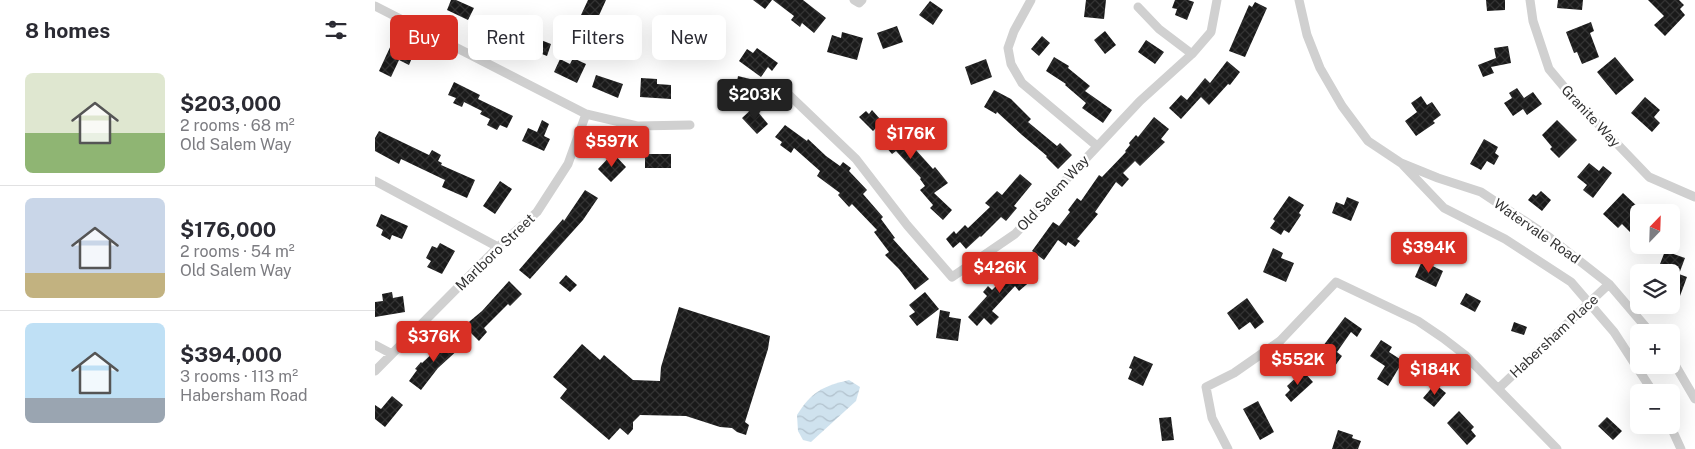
<!DOCTYPE html>
<html lang="en">
<head>
<meta charset="utf-8">
<style>
  body { margin:0; font-family:"Public Sans",sans-serif; background:#f2f2f3; color:#2b2b33; height:100vh; display:flex; flex-direction:column; font-size:19px; white-space:nowrap }
  * { box-sizing:border-box; margin:0 }
  p { font-size:16px; color:#7c7c81 }
  .icon { flex:none; width:28px; height:28px; fill:none; stroke:currentColor; stroke-width:2; stroke-linecap:round; stroke-linejoin:round }
  .map { position:relative; flex:1; overflow:hidden }
  .panel { display:flex; flex-direction:column; background:#fff; width:375px }
  .panel>* { flex:none }
  .hud { position:absolute; left:15px; top:15px; width:475px; height:45px; display:flex; gap:10px }
  .needle { width:32px; rotate:23deg }
  .tools { position:absolute; left:1255px; top:204px; display:grid; gap:10px }
  .tools a { display:grid; place-items:center; width:50px; height:50px; border-radius:8px; background:#fff; box-shadow:0 5px 20px #0002; font-size:25px }
  .price { position:absolute; translate:-50% -42px; padding:0 11px; border-radius:5px; background:#d93025; color:#fff; font-size:16px; line-height:32px; filter:drop-shadow(0 1px 2px #0008) }
  .price::after { content:''; position:absolute; left:50%; top:30px; width:15px; height:11px; margin-left:-8px; background:inherit; clip-path:polygon(0 0,100% 0,50% 100%) }
  .price.active { background:#222; color:#fff }
  ul { padding:0; list-style:none }
  li { display:flex; align-items:center; gap:15px; height:125px; padding:0 25px }
  li+li { border-top:1px solid #e1e1e2 }
  li span { display:grid; place-items:center; flex:none; width:140px; height:100px; border-radius:8px; color:#555 }
  li>.icon { margin-inline-start:auto }
  span .icon { width:60px; height:60px; fill:#fffc; stroke-width:1 }
  li b { font-size:21px }
  h2 { display:flex; justify-content:space-between; align-items:center; height:60px; padding:0 25px; font-size:21px }
  .tag { padding:0 18px; border-radius:8px; background:#fff; box-shadow:0 5px 20px #0002; font-size:18px; line-height:45px }
  .tag.active { background:#d93025; color:#fff }
  main { display:flex; flex:1; min-height:0 }
  .map>svg:first-child { display:block }
</style>
</head>
<body>
<main>
<section class="panel">
<h2>8 homes<svg class="icon" aria-label="filters" viewBox="0 0 24 24"><path d="M4 7h16M4 17h16"/><circle cx="9" cy="7" r="2"/><circle cx="15" cy="17" r="2"/></svg></h2>
<ul>
<li><span style="background:linear-gradient(#dfe7d0 60%,#8fb573 0)"><svg class="icon" aria-label="home" viewBox="0 0 24 24"><path d="M3 11l9-7 9 7M6 9v11h12V9"/></svg></span><div><b>$203,000</b><p>2 rooms · 68 m²</p><p>Old Salem Way</p></div></li>
<li><span style="background:linear-gradient(#c9d6e8 75%,#c2b280 0)"><svg class="icon" aria-label="home" viewBox="0 0 24 24"><path d="M3 11l9-7 9 7M6 9v11h12V9"/></svg></span><div><b>$176,000</b><p>2 rooms · 54 m²</p><p>Old Salem Way</p></div></li>
<li><span style="background:linear-gradient(#bfe0f5 75%,#9aa5b1 0)"><svg class="icon" aria-label="home" viewBox="0 0 24 24"><path d="M3 11l9-7 9 7M6 9v11h12V9"/></svg></span><div><b>$394,000</b><p>3 rooms · 113 m²</p><p>Habersham Road</p></div></li>
</ul>
</section>
<div class="map">
<svg width="1320" height="449" viewBox="0 0 1320 449">
  <defs>
    <pattern id="water-waves" width="16" height="10" patternUnits="userSpaceOnUse" patternTransform="scale(1.25)"><rect width="16" height="10" fill="#cfe2ee"/><path d="M0 5q4-4 8 0t8 0" fill="none" stroke="#b2c2cd"/></pattern>
    <pattern id="building-cross-hatch" width="8" height="8" patternUnits="userSpaceOnUse" patternTransform="scale(1.25)"><rect width="8" height="8" fill="#1a1a1a"/><path d="M0 0l8 8M0 8l8-8" fill="none" stroke="#333"/></pattern>
  </defs>
  <rect width="100%" height="100%" fill="#fff"/>
  <path fill="url(#water-waves)" d="M474,380L485,387L481,401L436,442L428,440L423,431L422,415C436,392 448,386 474,380Z"/>
  <path fill="url(#building-cross-hatch)" d="M76,0H81L99,8L93,20L72,10Z
    M213,0H231L221,22L206,15Z
    M378,0H397L390,9Z
    M398,0H428L451,18L439,33L427,23L425,27L416,20L419,16Z
    M711,0H731L729,19L709,17Z
    M800,0H813L819,2L812,20L800,15L802,9L797,8Z
    M1111,0H1130V10L1112,11Z
    M1183,0H1208L1207,10L1182,8Z
    M1273,0H1304L1309,5L1305,9L1310,15L1290,36L1279,25L1289,16Z
    M555,1L568,10L558,25L544,15Z
    M880,2L892,8L870,57L854,51L874,5L877,7Z
    M114,19L135,31L128,43L107,31Z
    M1216,22L1219,31L1215,33L1224,57L1207,64L1202,52L1199,53L1191,32Z
    M522,26L528,42L508,49L502,33Z
    M730,31L741,45L730,54L719,40Z
    M467,32L488,38L482,60L452,52L457,35L466,38Z
    M151,34L176,44L172,56L159,51L156,57L144,52Z
    M667,36L675,43L664,56L656,49Z
    M771,40L789,52L780,64L763,52Z
    M17,43L39,53L34,65L24,60L16,77L4,71Z
    M1133,46L1136,63L1116,67L1119,73L1108,77L1103,65L1121,58L1119,48Z
    M382,48L403,63L397,71L393,67L386,77L364,61L372,49L378,53Z
    M679,57L694,66L693,68L715,86L710,91L737,110L728,123L707,108L711,103L690,85L691,84L671,71Z
    M1240,57L1259,80L1241,95L1222,72Z
    M198,58L211,64L202,83L179,72L185,59L195,64Z
    M611,59L617,77L596,85L590,67Z
    M852,61L865,72L855,85L853,84L834,105L826,97L806,119L794,108L806,95L812,100L830,78L835,83Z
    M221,75L248,84L243,98L217,87Z
    M363,76L379,80L376,100L359,97Z
    M266,78L282,79V84L296,85V99L265,97Z
    M79,82L105,95L103,99L138,116L132,128L125,125L122,130L112,125L115,119L105,114L107,111L89,102L87,107L78,103L81,98L73,95Z
    M1142,88L1149,98L1158,92L1167,104L1152,115L1148,109L1138,116L1129,103L1137,98L1134,93Z
    M619,90L636,99L656,119L653,122L682,146L685,143L697,155L683,169L671,157L672,156L647,135L622,112L621,114L609,107Z
    M1046,96L1052,105L1057,102L1066,115L1058,121L1060,123L1041,136L1030,121L1042,112L1036,103Z
    M1270,97L1285,110L1279,117L1285,123L1277,132L1256,113Z
    M379,107L393,124L382,134L367,118Z
    M497,110L513,128L523,119L533,129L530,132L535,137L532,140L558,169L560,167L573,183L559,193L577,210L568,220L555,208L558,205L545,190L550,186L545,179L546,178L521,151L517,154L510,146L514,143L501,128L498,131L484,117L491,111L494,114Z
    M779,117L794,129L786,139L790,142L765,166L760,161L748,173L754,179L747,187L741,182L720,212L723,214L702,239L705,241L700,247L693,242L691,246L683,240L669,260L657,251L678,222L684,226L695,212L693,210L702,198L706,201L724,175L727,177L751,152L750,151L755,145L754,143L761,135L763,137Z
    M167,120L174,124L169,136L175,139L169,151L147,141L153,128L162,132Z
    M1182,120L1202,140L1184,158L1175,149L1177,147L1167,135Z
    M410,125L432,141L433,139L451,156L465,166L468,162L476,168L474,171L492,190L488,194L508,217L506,219L520,238L518,239L554,279L540,290L524,269L510,255L514,252L499,232L502,230L477,204L474,207L463,195L465,193L442,176L445,171L419,148L416,153L405,145L407,142L400,137Z
    M4,131L54,155L57,150L66,155L63,161L67,163L66,165L100,180L92,198L67,187L70,180L26,159L24,164L0,151V138Z
    M1109,139L1123,147L1120,153L1124,156L1119,165L1112,161L1106,170L1095,164Z
    M238,153L251,167L236,182L223,169Z
    M270,154H296V168H270Z
    M1214,163L1224,171L1228,166L1237,173L1218,198L1208,190L1212,185L1202,177Z
    M645,174L657,184L639,206L642,208L631,221L626,217L606,237L605,236L591,249L585,242L578,248L571,239L579,231L581,234L590,225L593,228L615,207L610,203L622,191L627,195Z
    M125,181L137,189L120,214L108,206Z
    M210,190L223,198L208,220L155,279L144,270L188,219L189,221Z
    M1166,191L1176,200L1167,211L1153,200L1158,194L1161,196Z
    M1248,193L1264,208V230L1258,235L1247,224L1243,228L1228,214Z
    M914,196L929,205L924,213L926,215L914,233L909,230L906,235L895,228L900,221L898,219Z
    M972,197L984,202L976,221L957,213L961,202L969,205Z
    M6,214L33,226L27,239L17,235L15,240L6,235L8,230L1,226Z
    M65,243L80,251L67,274L52,267L56,261L51,258L57,246L62,248Z
    M898,248L908,253L906,258L919,263L911,282L888,272Z
    M1290,251L1310,258L1304,274L1312,277L1305,296L1296,293V272H1282Z
    M643,261L658,279L644,291L640,286L617,311L624,317L616,325L609,318L602,326L593,317L612,296L608,292L613,286L617,290L631,276L629,273Z
    M1047,261L1068,271L1061,287L1040,277Z
    M191,275L202,285L195,292L184,283Z
    M134,281L147,294L135,306L133,304L109,328L112,332L104,341L89,326L107,311Z
    M17,292L18,298L28,296L30,312L0,317V302L8,301L7,294Z
    M550,292L564,309L542,326L534,316L540,312L534,305Z
    M1091,293L1106,301L1100,312L1085,304Z
    M872,298L889,322L880,329L875,322L864,330L852,313Z
    M304,307L395,336L393,349L370,422L374,425L371,435L362,432L357,428L345,427L311,416L265,415L258,422V429L253,435L245,428L234,440L185,398L192,389L178,377L207,344L225,360L229,355L258,380L285,381L286,367Z
    M565,310L575,312L574,317L586,319L583,341L561,338Z
    M970,317L987,329L982,337L976,332L962,352L967,356L960,366L953,360L958,353L948,346Z
    M1139,322L1152,327L1149,335L1136,331Z
    M76,336L86,347L63,368L46,390L34,381L42,370L40,369L46,362L47,363Z
    M1006,340L1017,347L1014,352L1028,361L1013,386L1002,379L1010,366L995,356Z
    M759,356L778,364L768,386L753,379L757,369L754,368Z
    M928,371L938,382L916,402L910,395L915,390L912,386Z
    M1060,384L1071,393L1059,407L1048,398Z
    M17,396L28,405L10,427L0,419V405L6,409Z
    M883,401L899,432L885,440L868,409Z
    M1084,411L1099,427L1096,430L1101,436L1092,445L1072,423Z
    M796,417L799,440L787,441L784,418Z
    M1232,417L1247,431L1238,440L1223,426Z
    M963,430L978,435L977,438L986,441L983,449H957Z"/>
  <g fill="none" stroke-linecap="round" stroke-linejoin="round">
    <path stroke="#d0d0d0" stroke-width="9" d="M479,0L484,3L487,0
      M656,0L639,31L633,48L636,64L647,83L722,146
      M924,0L932,35L945,68L967,106L993,141L1026,163L1063,178L1106,192L1174,237L1234,284L1275,332
      M1155,0L1158,21L1174,69L1200,100L1274,177L1320,197
      M0,6L211,114L262,126L315,125
      M763,7L784,29L817,54
      M412,93L481,159L532,225L577,277L640,234L765,101L817,54L836,32L842,0
      M1028,165L1069,208L1130,239L1196,282L1239,332L1278,392
      M0,181L123,247
      M0,345L17,354
      M1296,358L1320,399
      M0,371L123,247L162,212L193,164L211,114
      M1124,388L1234,284
      M1295,425L1306,449
      M853,449L837,418L831,387L859,373L905,341L961,282L1043,321L1068,338L1090,355L1182,449"/>
  </g>
  <g text-anchor="middle" stroke-width="5" stroke-linejoin="round" paint-order="stroke">
    <g font-size="14" fill="#333" stroke="#fff">
      <text transform="translate(1216 116) rotate(47)" y="5">Granite Way</text>
      <text transform="translate(678 193) rotate(-47)" y="5">Old Salem Way</text>
      <text transform="translate(1162 231) rotate(35)" y="5">Watervale Road</text>
      <text transform="translate(120 252) rotate(-44)" y="5">Marlboro Street</text>
      <text transform="translate(1179 336) rotate(-43)" y="5">Habersham Place</text>
    </g>
  </g>
</svg>
<div class="tools">
<a><svg class="needle" viewBox="-14 -14 28 28"><path d="M0-13l5 13h-10z" fill="#e53935"/><path d="M0 13l5-13h-10z" fill="#7c7c81"/></svg></a>
<a><svg class="icon" aria-label="layers" viewBox="0 0 24 24"><path d="M12 4l9 5-9 5-9-5zM3 14l9 5 9-5"/></svg></a>
<a>+</a>
<a>−</a>
</div>
<b class="price active" style="left:380px;top:121px">$203K</b>
<b class="price" style="left:536px;top:160px">$176K</b>
<b class="price" style="left:237px;top:168px">$597K</b>
<b class="price" style="left:1054px;top:274px">$394K</b>
<b class="price" style="left:625px;top:294px">$426K</b>
<b class="price" style="left:59px;top:363px">$376K</b>
<b class="price" style="left:923px;top:386px">$552K</b>
<b class="price" style="left:1060px;top:396px">$184K</b>
<div class="hud">
<a class="tag active">Buy</a>
<a class="tag">Rent</a>
<a class="tag">Filters</a>
<a class="tag">New</a>
</div>
</div>
</main>
</body>
</html>
